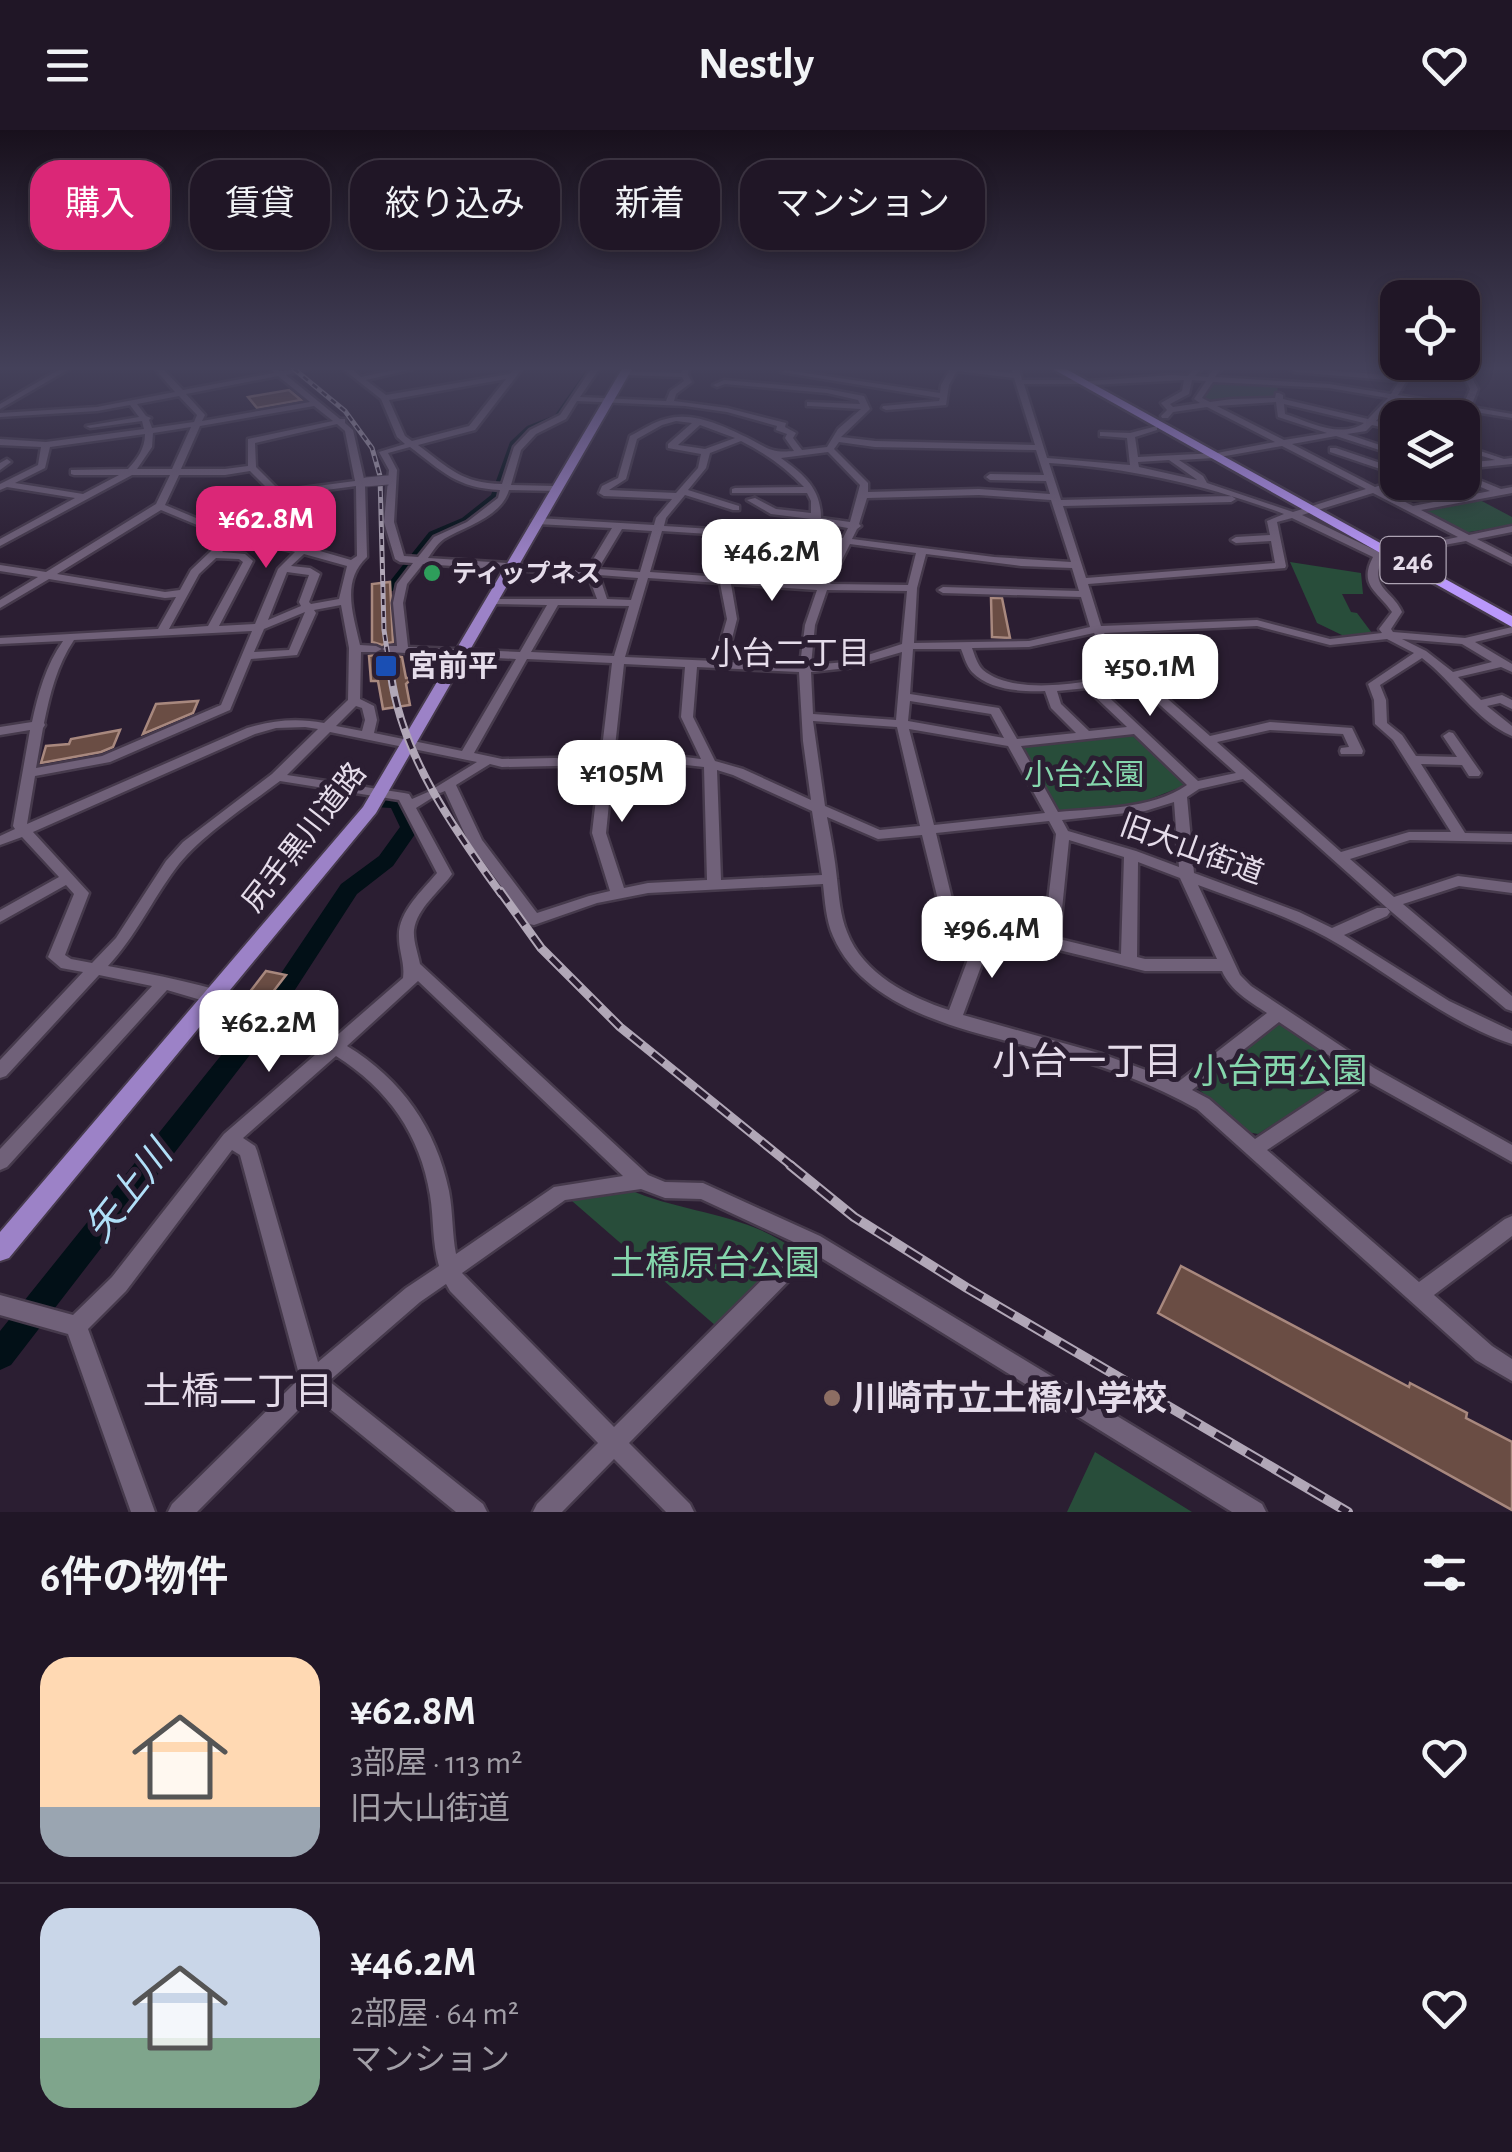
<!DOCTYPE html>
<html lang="ja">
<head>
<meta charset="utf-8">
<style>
  body { margin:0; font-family:"Alegreya Sans","Noto Sans JP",sans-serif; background:#2d2332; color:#f1f3f6; height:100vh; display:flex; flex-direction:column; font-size:38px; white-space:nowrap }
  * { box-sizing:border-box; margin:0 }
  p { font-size:32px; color:#a29fa7 }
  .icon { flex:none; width:55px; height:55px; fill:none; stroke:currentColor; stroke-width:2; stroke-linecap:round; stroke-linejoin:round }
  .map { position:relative; height:1382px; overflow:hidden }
  .drawer { display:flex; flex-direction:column; background:#201626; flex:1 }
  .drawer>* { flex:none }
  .hud { position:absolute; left:30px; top:30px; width:1000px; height:90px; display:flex; gap:20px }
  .fabs { position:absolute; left:1380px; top:150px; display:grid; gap:20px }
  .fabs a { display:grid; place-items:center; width:100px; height:100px; border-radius:20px; background:#201626; box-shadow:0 5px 15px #0003,0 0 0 2px #3d3543; font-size:50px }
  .price { position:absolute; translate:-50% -85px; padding:0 22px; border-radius:20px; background:#fff; color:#222; font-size:32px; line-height:65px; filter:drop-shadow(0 2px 5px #0008) }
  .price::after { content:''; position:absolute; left:50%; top:60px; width:30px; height:22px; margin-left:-15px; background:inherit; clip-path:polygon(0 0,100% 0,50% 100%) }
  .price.active { background:#db2777; color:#fff }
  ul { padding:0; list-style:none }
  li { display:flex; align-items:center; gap:30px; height:250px; padding:0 40px }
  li+li { border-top:2px solid #3d3543 }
  li span { display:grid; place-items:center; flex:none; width:280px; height:200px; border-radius:30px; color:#555 }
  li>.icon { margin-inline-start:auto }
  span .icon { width:120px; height:120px; fill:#fffc; stroke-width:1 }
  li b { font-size:42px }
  h2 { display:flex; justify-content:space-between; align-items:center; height:120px; padding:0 40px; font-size:42px }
  .pill { padding:0 35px; border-radius:30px; background:#201626; box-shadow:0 5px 15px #0003,0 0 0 2px #3d3543; font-size:35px; line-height:90px }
  .pill.active { background:#db2777; color:#fff }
  header { display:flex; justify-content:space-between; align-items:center; height:130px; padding:0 40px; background:#201626; font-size:45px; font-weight:700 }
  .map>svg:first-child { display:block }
</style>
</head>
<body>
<header><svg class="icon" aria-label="menu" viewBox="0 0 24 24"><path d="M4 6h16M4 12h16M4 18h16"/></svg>Nestly<svg class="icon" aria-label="heart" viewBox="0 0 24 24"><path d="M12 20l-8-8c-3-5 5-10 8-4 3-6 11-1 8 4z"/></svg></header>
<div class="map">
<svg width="1512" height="1382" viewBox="0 0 1512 1382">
  <rect width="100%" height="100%" fill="#2b1e32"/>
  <path fill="#284d3a" d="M1212,252L1274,255L1278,256L1276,268L1212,273L1202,269Z
    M1478,369L1512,387V395L1463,403L1423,382Z
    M1290,432L1361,443L1363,464H1342L1351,482L1357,483L1372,503L1346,507L1317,493Z
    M1136,604L1187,651L1186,655L1140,673L1061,683L1055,680L1020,618Z
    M1281,890L1352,937L1354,944L1258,1004L1247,1002L1194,955Z
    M628,1059C683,1084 747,1082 798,1122L716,1196L572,1071Z
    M1095,1322L1192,1382H1067Z"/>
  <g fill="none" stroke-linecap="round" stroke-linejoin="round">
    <path fill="#021017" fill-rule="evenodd" d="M587,239H597L563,289L535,302L520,316L502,370L472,394L439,408L397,461H387V455L429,402L462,388L491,365L510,312L527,296L555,285Z
      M398,666L405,668L420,697L393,736L357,764L269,900L11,1235L0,1240V1201L251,888L341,754L379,726L400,697L391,678L374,677L371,673L374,669Z"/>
  </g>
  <path fill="#6a4d44" stroke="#a8887e" stroke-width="2.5" d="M289,260L301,270L257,278L248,267Z
    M390,452L393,512L382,515L372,512V454Z
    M991,468H1002L1010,508L992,507Z
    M382,523L402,527L406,548H412L406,554L410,575L383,579L378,551H371L369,526Z
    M198,571L193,583L143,604L156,574Z
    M120,600L113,617L101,622L41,633L46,616L69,614L71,609Z
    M266,841L286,845L269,867L252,865L249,863Z
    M1181,1136L1409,1257L1410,1253L1467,1283L1466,1288L1512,1312V1380L1158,1183Z"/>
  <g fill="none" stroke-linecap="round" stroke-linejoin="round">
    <g stroke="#463a4c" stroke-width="5">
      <path id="minor" d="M60,239H69L0,279V274Z
        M155,239H163L183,260L274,243L272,239L281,241L309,239L286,245L340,289H345V293L353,300L364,349L369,352L365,355L367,427C341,451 353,484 360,515L376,516L382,519L376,522H361L360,569L374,576L377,590L374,603L462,621L516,529L388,522L382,519L388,516H397L393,473L397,454L413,433L400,432L395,429L384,392L389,340L379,322L405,314L397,307L381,269L343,239H352L361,247L398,239H413L366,250L386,265L510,244L514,239H522L475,300L418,315C449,338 461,353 502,354L514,317L530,300L560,285L591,239H599L580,267L666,271L670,261L684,251L682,247L625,245L621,243L625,241L681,243L683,239H689L688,245L692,252L676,264L674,271L727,278L786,293L785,297L796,303L793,308L802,320L827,317L838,299L861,279L810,276H807V272L860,274L858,270L827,263L725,254L717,257L713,255L724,250L827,259L864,266L870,279L841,307L875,311L1035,315L1014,248L957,241L949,255L946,275L886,280L882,278L883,276L939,271L940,268L781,242L785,240L940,263L941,255L950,239H976L1013,243L1011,239H1019L1022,250H1085V254H1024L1047,328L1130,335L1127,308L1103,306H1100V302L1130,303L1157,296V300L1135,307L1138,327L1217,323L1275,312L1207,277L1173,282L1168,288H1162L1161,286L1167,280L1161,273L1182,261L1184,250L1092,255H1089V251L1172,245L1188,246L1193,239H1201L1195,246L1208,247L1213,239H1221L1215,247L1329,254L1391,264L1399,251L1295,242L1291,240L1312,239L1399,246L1407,250L1398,265L1463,276L1470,259L1465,249L1436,239H1448L1471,246L1478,259L1471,277L1512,284V288L1469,281L1462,291V288H1459L1462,280L1395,269L1376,291L1398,296V301L1372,295L1366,301L1347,304L1398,321V326L1336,306L1292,314L1375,357L1398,350V352H1404L1382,360L1413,376L1490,361L1462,349V343L1501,359L1512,357V363L1421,380L1469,405L1512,396V402L1477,409L1512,427V434L1466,411L1405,422V418L1458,407L1373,363L1302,385L1383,424L1384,426C1367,458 1392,459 1402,482L1391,499L1393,502L1465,508L1512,497V503L1475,512L1512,534V542L1501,537L1458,547L1481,570L1502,565L1512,570V579L1500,573L1487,576L1512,596V606C1475,590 1454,552 1422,528L1380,555L1386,570L1387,593L1402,605L1416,626L1457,627L1443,606L1449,602L1453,603L1481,643L1479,646H1469L1462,635L1421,634L1465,703L1512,704V712L1410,710L1350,729L1394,767L1458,746L1512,753V763L1459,756L1403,774L1512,866V881L1506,879L1386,777L1243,649L1199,659L1187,667L1194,743L1299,782L1332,798L1377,778H1387L1390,782L1387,786L1344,805L1449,871L1512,901V914C1443,891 1389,842 1326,807C1286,785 1241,771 1198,755L1240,845L1251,856L1374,938L1512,1015V1032L1369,952L1267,1020L1419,1152L1505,1089L1512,1086V1106L1434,1165L1492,1216L1512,1229V1251L1476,1230L1197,979C1154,955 1110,938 1062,925C986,904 868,888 833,806C826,790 825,772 823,754L648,763L597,773L534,795L529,794L468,711L445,661L440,663L433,659L477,632L330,602L287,645L404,663L409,664L412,669L428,662L435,666L416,678L452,744C440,761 417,778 414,800C413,811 418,823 420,834L648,1045L665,1052L703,1053L820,1106L1262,1374L1266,1382H1232L815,1124L629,1313L690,1374L694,1382H666L614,1329L562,1382H533L537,1374L598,1313L450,1161L446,1154L420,1172L329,1251L483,1374L487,1382H456L313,1265L197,1382H168L172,1374L300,1248L240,1025L232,1020L126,1161L88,1199L155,1382H131L68,1204L0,1185V1165L73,1185L112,1147L224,1004L323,918L262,888L167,860L7,1037L0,1040V1019L152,856L99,845L6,946L0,948V930L83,842L61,838L48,827L74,764L66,755L0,792V780L59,747L22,707L0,715V706L15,699L13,696L30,600L0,605V597L32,592C38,564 46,535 63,511L0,514V508L158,499L176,467L165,468L49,449L0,478V470L38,447L0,441V435L46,442L156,374L170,345H132L0,416V409L75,368L7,357L0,360V354L38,335L41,317L0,315V309L46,312L144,299L142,291L90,298L86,296L139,287L130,275L97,281L0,287V283L97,277L175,262ZM278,246L310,272L202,291L205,285L186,264ZM506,249L469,296L412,311L405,306L389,270ZM1192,250L1206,251L1194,269L1200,273L1173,277L1170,274L1189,264ZM1213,252L1329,258L1388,268L1368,289L1283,269V265L1279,263H1276L1275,268L1232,269L1210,272L1202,268ZM179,266L197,285L194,292L152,298L149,290L151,288L146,286L137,274ZM577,271L685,276L727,282L777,296L776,300L787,304L785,308L794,321C772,323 769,319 750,309C725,297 694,281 666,289C653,292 642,300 630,306L618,348L602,356L599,363L604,366L672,369L656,388L654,395L537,388L532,391L537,394L612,398L588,438L428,428C433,421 437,414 444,409C466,396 501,387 509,360L558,361L560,359L555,356L511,355L521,320L536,304L566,289ZM1276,272L1278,287L1327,303L1284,310L1217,276ZM1284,274L1364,293C1340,309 1310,292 1285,284ZM314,276L333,291L248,309V336L225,339H181L200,296ZM676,291L692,293L668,314V318L701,324L698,338L676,363L609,360L626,349L637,309L662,295ZM337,294L345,301L355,351L280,361L256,337L255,313ZM700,295L735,308L705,319L678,315ZM191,297L172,339H137L152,317L153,303ZM145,304C145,319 137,329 128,339L71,340V344L74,345H119L83,364L15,353L45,338L50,317ZM741,311C765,323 786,338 804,357L735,358L732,359V363H807L811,371V383L776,379L755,368L747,370L771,384L811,389L796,398L793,404L664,396L666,388L685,365L733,380H739V376L688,360L706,338L710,323ZM839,312L875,317L1036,320L1044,345L990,344L986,347L990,350L1046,351L1050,364L979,359L868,362V353L834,319ZM1282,316L1366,359L1293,382L1207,353L1203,346L1179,330L1214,328ZM410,317C443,342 457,358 500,360L498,368L467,392L434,407L418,427L404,426L394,392L397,340L388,323ZM828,322L860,355L850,392L821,388C821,358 803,344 781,328ZM1169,330L1196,349L1197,350L1139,337L1138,332ZM1049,333C1131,338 1207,355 1284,384L1267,391L1270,405L1236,407L1231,410L1236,413L1271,411L1275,433L1086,448L1063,376L1231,372L1236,369L1231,366L1061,370ZM250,341L273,364L234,400L208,393L165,375L179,345H225ZM356,356L357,426L351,430L306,417L243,402L281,366ZM979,365L1051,370L1071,432L994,427L852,409L857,399L861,396L859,394L867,368ZM161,380L202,397L229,404L191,440L180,460L165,462L57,444ZM1292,388L1373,427C1358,456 1378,461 1392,482L1379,499L1382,503L1330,509L1257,490L1101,496L1088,454L1285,438L1286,436L1277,392ZM818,393L848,398L843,408L803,405V401ZM622,399L652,401L640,442L598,439ZM662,401L741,406L721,447L650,442ZM238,407L295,422L278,439L255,494L219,496L253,431L245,424L222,422ZM750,407L840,413L820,454L731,448ZM850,414L916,423L908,455L830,454ZM304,424L347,436L339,469L311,474L309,472L320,444L310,438L291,436ZM926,424L1021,436L1072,438L1079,461L943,457L938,460L943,463L1081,467L1090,497L1029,511L914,513L917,458ZM216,428L239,429L243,432L208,496L169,499L199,444ZM423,434L588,445L597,469H487V473L491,474L547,475L520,522L408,517L403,473L407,454ZM287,442L309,445L299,472L301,476L268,490ZM599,445L638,448L631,470L607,469ZM648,448L720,453L727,489L715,531L625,527ZM731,454L817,460L805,495L800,535L726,532L737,489ZM827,460L907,461L902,514L846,532L811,535L815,495ZM341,475L349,518L348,570L324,593C297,588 274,590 247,598L27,694L35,646L110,632L230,580L251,529L297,525L316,483L314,480ZM558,475L629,476L614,526L531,522ZM305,482L289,520L254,522L264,499ZM1257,496L1330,515L1387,509L1414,523L1368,554L1374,570L1375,594L1393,610L1451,702H1409L1341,722L1217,612L1270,600L1343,604L1349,617L1341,618L1340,621L1341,624H1362L1363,621L1352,598L1270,592L1210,606L1120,527L1104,503ZM252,501L221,575L102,626L36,638L43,598L45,595L44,593C50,564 57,535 74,510ZM1094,503L1112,531L1126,544C1088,552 1016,567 983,540C977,534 975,526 972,518L1029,517ZM1402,509L1462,514L1492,532L1453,542L1426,521ZM913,519H961C964,526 966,535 972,542C989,560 1022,562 1045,561L1051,578L1076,603L1017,609L999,578L910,564ZM902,522L896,590L813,584L811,542L847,538ZM527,529L612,533L601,627L502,629L474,623ZM624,534L685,537L681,587L701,629L668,625L614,626ZM697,537L799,542L803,611L811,670L743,639L715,631L693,587ZM1132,550L1236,643L1198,651L1098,557ZM1087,558V559L1127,597L1089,601L1061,574L1057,561ZM910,571L991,584L1004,608L908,591ZM356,576L362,578L365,590L362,601L336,596ZM813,591L897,597L920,696L880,700L825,676ZM305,597L318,599L272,644L183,712L166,731L116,808L92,833L71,829L65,825L89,763L33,702L255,604L276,598ZM909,599L1008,616L1045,683L934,695ZM1134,604L1187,655C1150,680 1100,678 1058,682L1021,616ZM668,633L704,637L707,750L648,753L624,758L606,703L613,634ZM490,634L502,637L600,635L592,703L610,761L589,766L537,783L482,710L456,655ZM717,640L733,645L812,681L822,745L721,750ZM280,651L399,670L437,743C422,761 398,782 399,807C399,822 405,833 403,848L334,908C267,867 184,850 108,836C136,806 152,770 176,738C200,706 247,676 280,651ZM1174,672L1179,737L1136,721L1068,701L1062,690L1145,681ZM827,687L878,709L922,705L939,774L953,792L979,800L949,880C909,867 863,844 847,802C840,785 839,766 837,749C835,728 831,708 827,687ZM1049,691L1056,704L1044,805L963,784L953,773L936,703ZM1069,710L1124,727L1121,824L1059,809ZM1138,732L1180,748L1217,829H1145L1137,827ZM993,804L1145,841H1222C1231,861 1249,871 1267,883L1178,952L1102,924L963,885ZM418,851L623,1046L554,1057L456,1124C452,1103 453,1082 449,1061C436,998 401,949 347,916ZM1279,892L1355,943L1255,1009L1209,969L1192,960ZM336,926C388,959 420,1004 430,1065C434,1089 432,1113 439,1136L406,1158L318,1232L257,1021L255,1016L243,1008ZM641,1059L665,1068L701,1069L798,1114L614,1297L462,1143L565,1070Z
        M1462,304L1472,308L1468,310L1462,309Z
        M1462,315L1504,329L1512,328V334L1462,339V333L1495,330L1462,320Z
        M1330,318H1336L1398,339V345L1330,322Z
        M7,329L11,332L0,340V333Z"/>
    </g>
    <g stroke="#463a4c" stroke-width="4">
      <path id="major" d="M622,239H632L376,683L9,1128L0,1131V1102L363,677Z"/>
    </g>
    <g stroke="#463a4c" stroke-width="5">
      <path id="highway" d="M1053,239H1066L1512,486V497Z"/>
    </g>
    <use href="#minor" fill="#706179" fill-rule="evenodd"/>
    <use href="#major" fill="#9c82c7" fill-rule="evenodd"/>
    <use href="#highway" fill="#ba98fb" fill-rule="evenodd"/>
    <g stroke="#b1a7b7" stroke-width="5">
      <path id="rail-far3" d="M294,239L345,281L372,318L380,346L384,500L391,547"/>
    </g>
    <g stroke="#b1a7b7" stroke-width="8">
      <path id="rail-far2" d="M391,545C402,626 454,699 501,764"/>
    </g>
    <g stroke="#b1a7b7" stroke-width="9">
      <path id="rail-far1" d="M500,761L541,818L620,897L793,1037"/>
    </g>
    <g stroke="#b1a7b7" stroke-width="10">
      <path id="rail" d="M790,1035L854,1087L967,1158L1348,1382"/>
    </g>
    <use href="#rail-far3" stroke="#2b1e32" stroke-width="2.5" stroke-dasharray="6" stroke-linecap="butt"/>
    <use href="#rail-far2" stroke="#2b1e32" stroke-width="4" stroke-dasharray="11" stroke-linecap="butt"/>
    <use href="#rail-far1" stroke="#2b1e32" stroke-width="5" stroke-dasharray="14" stroke-linecap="butt"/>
    <use href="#rail" stroke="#2b1e32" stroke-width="6" stroke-dasharray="18" stroke-linecap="butt"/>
    <g stroke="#463a4c" stroke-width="11" stroke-linecap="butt">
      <path id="minor-bridge" d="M366,352L388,350"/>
    </g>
    <use href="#minor-bridge" stroke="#706179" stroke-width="9"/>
  </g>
  <linearGradient id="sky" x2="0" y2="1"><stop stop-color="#18101c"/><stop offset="0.55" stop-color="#44415a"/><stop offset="1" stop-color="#44415a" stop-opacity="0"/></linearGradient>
  <rect width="1512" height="433" fill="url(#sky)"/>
  <circle fill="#2e9e5b" stroke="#2b1e32" stroke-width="4" cx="432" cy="443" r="10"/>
  <rect fill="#1a4fb4" stroke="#2b1e32" stroke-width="4" x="374" y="524" width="24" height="24" rx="5"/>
  <circle fill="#8d6e63" stroke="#2b1e32" stroke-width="4" cx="832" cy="1268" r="10"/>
  <g text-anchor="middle" stroke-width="10" stroke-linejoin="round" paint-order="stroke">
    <g font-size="25" font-weight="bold" fill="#e5dcea" stroke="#2b1e32" text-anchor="start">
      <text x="452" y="452">ティップネス</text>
    </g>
    <rect fill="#2b1e32" stroke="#ada3b3" stroke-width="2.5" x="1380.5" y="407" width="65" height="46" rx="8"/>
    <g font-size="28" font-weight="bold" fill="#e5dcea">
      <text x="1413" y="440">246</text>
    </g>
    <g font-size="30" font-weight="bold" fill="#e5dcea" stroke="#2b1e32" text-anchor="start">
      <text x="408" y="546">宮前平</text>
    </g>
    <g font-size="30" fill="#85d6ac" stroke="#2b1e32">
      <text x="1084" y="655">小台公園</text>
    </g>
    <g font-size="30" fill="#e5dcea" stroke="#2b1e32">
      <text transform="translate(304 707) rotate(-52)" y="10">尻手黒川道路</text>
      <text transform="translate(1192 719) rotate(20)" y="10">旧大山街道</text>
    </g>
    <g font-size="32" fill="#e5dcea" stroke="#2b1e32">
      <text x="790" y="534">小台二丁目</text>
    </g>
    <g font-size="35" fill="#85d6ac" stroke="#2b1e32">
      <text x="1280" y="953">小台西公園</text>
      <text x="715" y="1145">土橋原台公園</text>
    </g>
    <g font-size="35" font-weight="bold" fill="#e5dcea" stroke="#2b1e32" text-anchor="start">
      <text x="852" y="1280">川崎市立土橋小学校</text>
    </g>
    <g font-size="38" fill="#e5dcea" stroke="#2b1e32">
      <text x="1087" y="944">小台一丁目</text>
      <text x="238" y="1274">土橋二丁目</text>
    </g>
    <g font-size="38" font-style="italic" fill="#b0dff8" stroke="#2b1e32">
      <text transform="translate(128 1061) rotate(-52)" y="13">矢上川</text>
    </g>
  </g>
</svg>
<div class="fabs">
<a><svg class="icon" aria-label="locate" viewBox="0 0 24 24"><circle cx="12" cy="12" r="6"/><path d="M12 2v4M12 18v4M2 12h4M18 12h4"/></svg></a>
<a><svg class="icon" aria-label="layers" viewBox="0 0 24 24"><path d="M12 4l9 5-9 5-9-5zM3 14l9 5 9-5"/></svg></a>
</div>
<b class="price active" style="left:266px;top:441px">¥62.8M</b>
<b class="price" style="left:772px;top:474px">¥46.2M</b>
<b class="price" style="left:1150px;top:589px">¥50.1M</b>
<b class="price" style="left:622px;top:695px">¥105M</b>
<b class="price" style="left:992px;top:851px">¥96.4M</b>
<b class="price" style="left:269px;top:945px">¥62.2M</b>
<div class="hud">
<a class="pill active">購入</a>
<a class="pill">賃貸</a>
<a class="pill">絞り込み</a>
<a class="pill">新着</a>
<a class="pill">マンション</a>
</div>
</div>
<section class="drawer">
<h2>6件の物件<svg class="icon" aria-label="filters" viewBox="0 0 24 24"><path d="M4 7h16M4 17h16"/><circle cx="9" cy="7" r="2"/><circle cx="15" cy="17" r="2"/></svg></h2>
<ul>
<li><span style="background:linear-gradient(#ffd9b3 75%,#9aa5b1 0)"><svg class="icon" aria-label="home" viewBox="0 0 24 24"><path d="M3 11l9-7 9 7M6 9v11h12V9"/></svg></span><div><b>¥62.8M</b><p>3部屋 · 113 m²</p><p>旧大山街道</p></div><svg class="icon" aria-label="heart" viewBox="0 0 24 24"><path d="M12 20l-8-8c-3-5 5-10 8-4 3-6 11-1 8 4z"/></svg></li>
<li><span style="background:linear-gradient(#c9d6e8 65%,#7fa58c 0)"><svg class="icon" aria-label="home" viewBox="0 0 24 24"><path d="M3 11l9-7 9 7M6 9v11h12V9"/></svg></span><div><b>¥46.2M</b><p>2部屋 · 64 m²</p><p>マンション</p></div><svg class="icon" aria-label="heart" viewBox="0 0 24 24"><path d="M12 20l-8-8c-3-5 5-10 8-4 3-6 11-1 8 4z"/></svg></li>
</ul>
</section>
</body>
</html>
